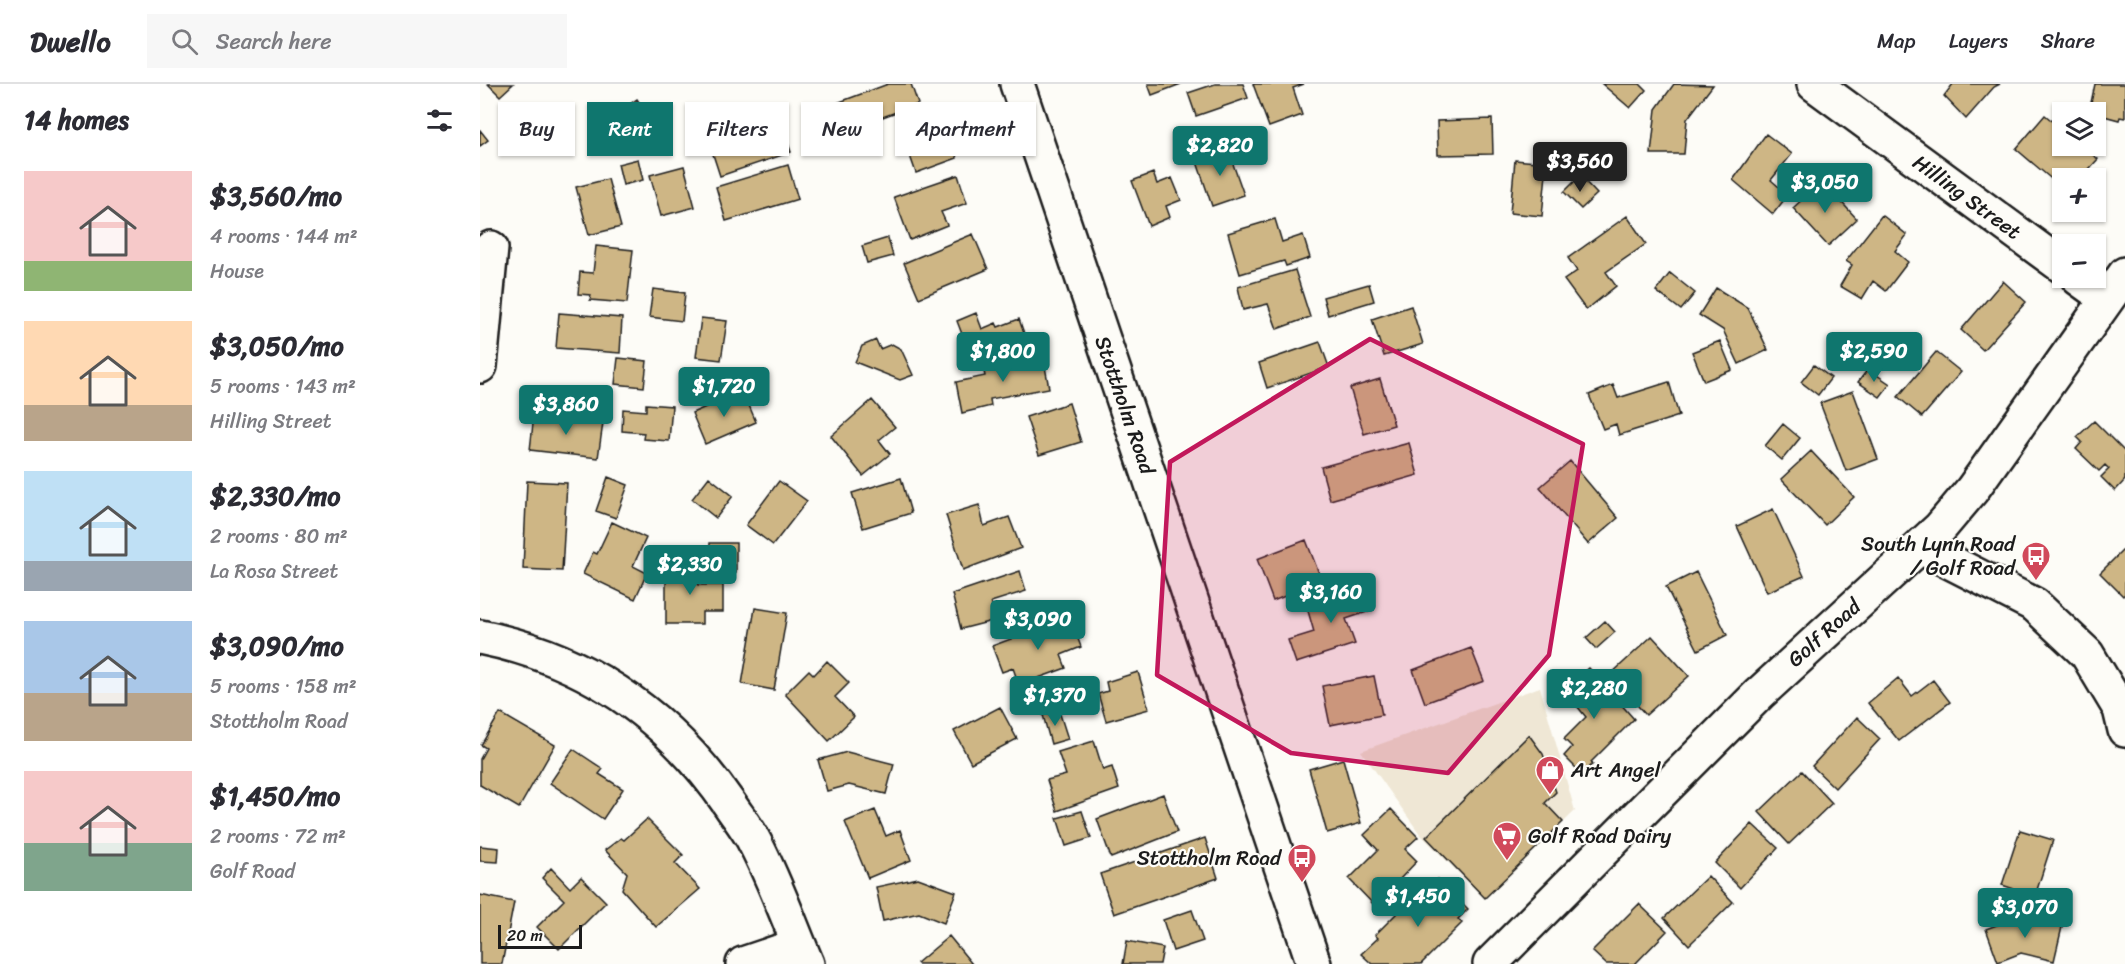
<!DOCTYPE html>
<html lang="en">
<head>
<meta charset="utf-8">
<style>
  body { margin:0; font-family:Sriracha,sans-serif; background:#f7f7f7; color:#2b2b33; height:100vh; display:flex; flex-direction:column; font-size:22px; white-space:nowrap }
  * { box-sizing:border-box; margin:0 }
  p { font-size:20px; color:#7c7c81 }
  .icon { flex:none; width:33px; height:33px; fill:none; stroke:currentColor; stroke-width:2; stroke-linecap:round; stroke-linejoin:round }
  .map { position:relative; flex:1; overflow:hidden }
  .details { display:flex; flex-direction:column; background:#fff; width:480px }
  .details>* { flex:none }
  .hud { position:absolute; left:18px; top:18px; width:570px; height:54px; display:flex; gap:12px }
  .tools { position:absolute; left:1572px; top:18px; display:grid; gap:12px }
  .tools a { display:grid; place-items:center; width:54px; height:54px; border-radius:0px; background:#fff; box-shadow:0 2px 4px #0004; font-size:30px }
  .scale { position:absolute; left:18px; bottom:15px; width:84px; box-sizing:border-box; padding-left:6px; border:3px solid #1c1c1c; border-top:0; font-size:16px; line-height:21px; white-space:nowrap; color:#1c1c1c; -webkit-text-stroke:4px #fdfcf7; paint-order:stroke }
  .price { position:absolute; translate:-50% -51px; padding:0 14px; border-radius:6px; background:#0f766e; color:#fff; font-size:20px; line-height:39px; filter:drop-shadow(0 2px 3px #0008) }
  .price::after { content:''; position:absolute; left:50%; top:36px; width:18px; height:14px; margin-left:-9px; background:inherit; clip-path:polygon(0 0,100% 0,50% 100%) }
  .price.selected { background:#222; color:#fff }
  ul { padding:0; list-style:none }
  li { display:flex; align-items:center; gap:18px; height:150px; padding:0 24px }
  li span { display:grid; place-items:center; flex:none; width:168px; height:120px; border-radius:0px; color:#555 }
  li>.icon { margin-inline-start:auto }
  span .icon { width:72px; height:72px; fill:#fffc; stroke-width:1 }
  li b { font-size:26px }
  h2 { display:flex; justify-content:space-between; align-items:center; height:72px; padding:0 24px; font-size:26px }
  .chip { padding:0 21px; border-radius:0px; background:#fff; box-shadow:0 2px 4px #0004; font-size:21px; line-height:54px }
  .chip.selected { background:#0f766e; color:#fff }
  header { display:flex; align-items:center; gap:36px; box-sizing:border-box; height:84px; padding:0 30px; background:#fff; border-bottom:2px solid #e1e1e2 }
  header strong { font-size:28px }
  nav { display:flex; gap:33px; margin-inline-start:auto; font-size:21px }
  .search { width:420px; height:54px; background:#f7f7f7; display:flex; align-items:center; gap:15px; box-sizing:border-box; padding:0 21px; border-radius:0px; color:#7c7c81; font-size:22px }
  main { display:flex; flex:1; min-height:0 }
  .map>svg:first-child { display:block }
</style>
</head>
<body>
<header>
<strong>Dwello</strong>
<div class="search"><svg class="icon" aria-label="search" viewBox="0 0 24 24"><circle cx="10" cy="10" r="6"/><path d="M15 15l6 6"/></svg>Search here</div>
<nav><a>Map</a><a>Layers</a><a>Share</a></nav>
</header>
<main>
<section class="details">
<h2>14 homes<svg class="icon" aria-label="filters" viewBox="0 0 24 24"><path d="M4 7h16M4 17h16"/><circle cx="9" cy="7" r="2"/><circle cx="15" cy="17" r="2"/></svg></h2>
<ul>
<li><span style="background:linear-gradient(#f6c9c9 75%,#8fb573 0)"><svg class="icon" aria-label="home" viewBox="0 0 24 24"><path d="M3 11l9-7 9 7M6 9v11h12V9"/></svg></span><div><b>$3,560/mo</b><p>4 rooms · 144 m²</p><p>House</p></div></li>
<li><span style="background:linear-gradient(#ffd9b3 70%,#b9a48a 0)"><svg class="icon" aria-label="home" viewBox="0 0 24 24"><path d="M3 11l9-7 9 7M6 9v11h12V9"/></svg></span><div><b>$3,050/mo</b><p>5 rooms · 143 m²</p><p>Hilling Street</p></div></li>
<li><span style="background:linear-gradient(#bfe0f5 75%,#9aa5b1 0)"><svg class="icon" aria-label="home" viewBox="0 0 24 24"><path d="M3 11l9-7 9 7M6 9v11h12V9"/></svg></span><div><b>$2,330/mo</b><p>2 rooms · 80 m²</p><p>La Rosa Street</p></div></li>
<li><span style="background:linear-gradient(#a9c7e8 60%,#b9a48a 0)"><svg class="icon" aria-label="home" viewBox="0 0 24 24"><path d="M3 11l9-7 9 7M6 9v11h12V9"/></svg></span><div><b>$3,090/mo</b><p>5 rooms · 158 m²</p><p>Stottholm Road</p></div></li>
<li><span style="background:linear-gradient(#f6c9c9 60%,#7fa58c 0)"><svg class="icon" aria-label="home" viewBox="0 0 24 24"><path d="M3 11l9-7 9 7M6 9v11h12V9"/></svg></span><div><b>$1,450/mo</b><p>2 rooms · 72 m²</p><p>Golf Road</p></div></li>
</ul>
</section>
<div class="map">
<svg width="1645" height="880" viewBox="0 0 1645 880">
  <rect width="100%" height="100%" fill="#fdfcf7"/>
  <filter id="ink" filterUnits="userSpaceOnUse"><feTurbulence type="fractalNoise" baseFrequency=".0167" numOctaves="2"/><feDisplacementMap in="SourceGraphic" scale="12" xChannelSelector="R" yChannelSelector="G"/><feConvolveMatrix kernelMatrix="1 2 1 2 8 2 1 2 1" color-interpolation-filters="sRGB"/></filter>
  <g filter="url(#ink)">
    <path fill="#efe7d5" d="M1060,603L1095,727L1005,815L940,750L881,667Z"/>
    <path fill="#ceb685" stroke="#1c1c1c" stroke-width="1.5" d="M8,0H33L20,12Z
      M408,0H431L438,20L340,56L330,29Z
      M668,0H701L672,11Z
      M735,0H763L768,14L716,32L708,9Z
      M773,0H824L813,4L822,31L789,43Z
      M1122,0H1160L1166,6L1150,24Z
      M1194,0L1233,1L1207,35L1204,70H1171L1176,25Z
      M1473,0H1520L1514,3L1486,35L1464,12Z
      M1615,0H1645V34L1640,33L1639,36L1609,28Z
      M157,15L172,38L147,54L133,32Z
      M460,25L477,74L436,89L419,40Z
      M1565,31L1582,45V62H1602L1618,75L1601,94H1582V104L1536,65Z
      M300,35L311,68L240,92L229,58Z
      M1012,35L1013,70L958,71L957,37Z
      M0,46L8,56L0,62Z
      M1286,50L1312,70L1291,96L1308,111L1293,130L1253,96Z
      M747,63L764,111L732,122L716,75Z
      M158,75L163,96L143,101L138,80Z
      M1035,76L1067,79L1062,132L1030,129Z
      M308,81L318,115L246,137L236,103Z
      M204,82L215,123L181,132L170,91Z
      M673,89L677,100L692,94L701,116L686,122L690,133L669,142L652,97Z
      M478,91L487,119L461,128L467,141L430,156L414,113Z
      M1100,92L1117,110L1101,125L1084,108Z
      M128,95L141,143L109,151L96,103Z
      M1342,97L1377,135L1348,162L1313,124Z
      M1402,131L1427,151L1415,167L1428,178L1406,207L1393,197L1382,215L1360,202L1372,181L1366,177Z
      M1147,132L1166,160L1126,188L1136,202L1106,226L1084,196L1097,187L1088,174Z
      M795,135L802,158L823,151L830,174L806,182L804,177L760,190L748,149Z
      M493,150L508,185L439,214L424,179Z
      M408,154L413,172L387,179L382,162Z
      M116,162L153,166L147,219L110,216L111,211L98,210L100,188L113,189Z
      M815,186L830,233L797,245L788,220L763,226L758,203Z
      M1190,189L1215,209L1201,226L1176,207Z
      M1523,197L1546,218L1503,266L1481,246Z
      M889,200L894,217L848,231L843,213Z
      M1236,204L1268,224L1288,266L1259,280L1243,246L1219,231Z
      M173,205L205,209L202,237L169,233Z
      M931,222L943,260L904,272L892,235Z
      M79,229L142,234L140,269L76,264Z
      M496,229L502,245L516,239L518,243L539,235L548,261L523,270L519,260L490,271L477,237Z
      M221,234L247,237L241,276L216,273Z
      M396,256L400,265L412,260L421,265L433,291L420,296L375,278L382,262Z
      M1240,257L1252,286L1224,297L1212,268Z
      M840,258L849,283L787,304L779,279Z
      M1456,268L1481,288L1442,333L1418,313Z
      M563,272L569,304L510,315L511,322L482,329L476,298L505,292L503,283Z
      M138,274L167,277L164,303L135,300Z
      M1334,281L1351,294L1338,311L1321,298Z
      M1388,285L1410,300L1400,313L1378,298Z
      M900,295L914,341L884,350L870,304Z
      M1189,298L1199,332L1139,351L1136,340L1123,345L1109,311L1133,301L1138,314Z
      M263,307L276,338L225,360L212,329Z
      M1373,307L1398,375L1366,387L1340,319Z
      M392,316L415,343L399,356L410,370L383,392L351,352Z
      M589,319L601,358L559,371L546,333Z
      M166,320L192,322L189,357L163,355L164,349L142,347L143,325L166,327Z
      M54,331L123,339L118,374L50,366Z
      M1614,337L1645,368V396L1635,407L1621,393L1629,385L1625,381L1619,387L1596,365L1602,358L1597,353Z
      M1303,340L1320,354L1302,376L1285,362Z
      M929,359L938,391L850,416L841,383Z
      M1331,367L1374,413L1345,441L1301,395Z
      M1090,377L1138,434L1108,460L1060,403Z
      M128,393L148,401L136,434L116,427Z
      M229,393L253,412L236,434L212,415Z
      M421,394L431,429L383,444L372,409Z
      M47,397L87,399L82,487L43,485Z
      M299,397L327,417L293,461L266,441Z
      M499,421L504,442L529,433L541,464L483,486L466,431Z
      M1293,425L1324,492L1287,508L1257,442Z
      M132,438L166,454L153,482L167,489L155,515L103,490L113,468L117,470Z
      M826,456L842,497L793,517L777,475Z
      M230,459H256V488H229Z
      M1645,464V510L1643,512L1620,489Z
      M186,480H217L218,501H243V528H222V540H186Z
      M540,487L546,507L511,518L516,536L481,545L472,510Z
      M1216,488L1247,551L1218,566L1186,503Z
      M885,501L893,526L866,535L875,560L816,579L808,556L834,548L826,520Z
      M275,524L307,529L294,606L262,600Z
      M590,533L601,563L581,571L586,584L539,601L533,584L522,588L512,562Z
      M1125,537L1135,548L1116,565L1106,554Z
      M1172,552L1209,592L1166,631L1130,591Z
      M991,564L1004,597L945,619L933,586Z
      M347,577L369,599L355,613L374,633L349,657L305,610L329,586L334,591Z
      M1109,584L1154,635L1111,678L1113,680L1102,690L1084,672L1092,663L1084,655L1106,633L1083,605Z
      M658,588L669,625L626,637L618,610L628,607L626,598Z
      M894,592L902,631L850,641L842,602Z
      M1418,594L1432,612L1453,596L1470,618L1419,657L1388,619Z
      M520,623L537,655L491,679L474,647Z
      M579,627L588,655L571,660L563,631Z
      M20,629L75,661L39,724L0,701V675L6,664L1,661Z
      M1377,633L1400,655L1355,704L1332,682Z
      M1049,651L1063,670L1076,708L1065,719L1083,738L1005,814L946,753Z
      M614,657L623,686L632,683L639,705L577,727L567,696L586,691L578,668Z
      M93,665L123,685L119,690L143,705L123,735L70,699Z
      M367,668L414,680L406,710L369,701L347,707L338,676Z
      M863,675L881,739L847,749L829,685Z
      M1322,687L1352,719L1309,760L1279,728Z
      M683,710L697,748L631,774L617,735Z
      M911,725L938,753L925,765L937,777L920,795L923,798L897,824L869,795L898,766L884,751Z
      M395,726L406,752L420,746L431,776L388,794L365,738Z
      M602,727L611,754L586,762L577,734Z
      M167,735L203,771L195,779L220,805L176,843L142,805L147,789L125,766L141,754L144,756Z
      M1272,740L1298,764L1260,804L1235,779Z
      M1540,746L1573,756L1555,812L1522,801Z
      M725,754L738,794L634,830L620,790Z
      M0,762L19,764L18,778L0,777Z
      M71,784L90,804L101,793L126,818L79,865L57,843L84,816L62,794Z
      M1228,792L1253,818L1209,861L1184,834Z
      M438,794L476,808L464,839L439,829L403,837L396,803Z
      M958,795L988,825L978,835L982,839L941,880H892L881,870L898,854L895,851L939,807L942,810Z
      M0,811L34,818L22,880H0Z
      M1159,820L1187,847L1155,880H1126L1112,867Z
      M712,826L723,857L693,867L683,836Z
      M1538,833L1582,843L1574,877L1541,869L1518,878L1506,845Z
      M469,852L492,880H438L437,879Z
      M647,857L683,864L680,880H643Z"/>
    <g fill="none" stroke-linecap="round" stroke-linejoin="round">
      <g stroke="#1c1c1c" stroke-width="38">
        <path id="minor" d="M537,0L834,880
          M1334,0L1582,182
          M1598,194L1627,215
          M0,282L11,164
          M1441,463L1555,521L1607,570L1640,625L1645,646
          M0,553C106,574 189,632 250,721C258,733 268,745 275,759C295,797 310,840 327,880
          M263,880L319,861
          M1010,880L1279,610L1460,444L1492,406L1645,190"/>
      </g>
      <use href="#minor" stroke="#fdfcf7" stroke-width="33"/>
    </g>
  </g>
  <path fill="#c2185b" fill-opacity="0.2" stroke="#c2185b" stroke-width="4.5" stroke-linejoin="round" d="M890,255L1103,360L1069,571L968,689L811,669L677,591L690,378Z"/>
  <defs>
    <g id="bus-pin" transform="scale(1.5)"><path d="M0 17L-7.5 6A9.5 9.5 0 1 1 7.5 6Z" fill="#d1495b" stroke="#fdfcf7"/><path d="M-5-6H5V4H4V6H2V4H-2V6H-4V4H-5ZM-3.5-4V0h7V-4ZM-3.5 1.2v1.5H-2V1.2ZM2 1.2v1.5H3.5V1.2Z" fill="#fff"/></g>
    <g id="shop-pin" transform="scale(1.5)"><path d="M0 17L-7.5 6A9.5 9.5 0 1 1 7.5 6Z" fill="#d1495b" stroke="#fdfcf7"/><path d="M-5-2.5h2.3a2.7 3.5 0 0 1 5.4 0H5L5.5 6h-11ZM-1.5-2.5h3a1.5 2.3 0 0 0-3 0Z" fill="#fff"/></g>
    <g id="supermarket-pin" transform="scale(1.5)"><path d="M0 17L-7.5 6A9.5 9.5 0 1 1 7.5 6Z" fill="#d1495b" stroke="#fdfcf7"/><path d="M-6-5.5h2.5l.6 2H6L4.5 2H-2.5L-4.4-4H-6ZM-1.5 3.2a1.3 1.3 0 1 0 .1 0ZM3 3.2a1.3 1.3 0 1 0 .1 0Z" fill="#fff"/></g>
  </defs>
  <g fill-rule="evenodd">
    <use href="#bus-pin" x="1556" y="472"/>
    <use href="#shop-pin" x="1070" y="686"/>
    <use href="#supermarket-pin" x="1027" y="752"/>
    <use href="#bus-pin" x="822" y="774"/>
  </g>
  <g text-anchor="middle" stroke-width="4.5" stroke-linejoin="round" paint-order="stroke">
    <g font-size="21" fill="#1c1c1c" stroke="#fdfcf7">
      <text transform="translate(1487 113) rotate(36)" y="7">Hilling Street</text>
      <text transform="translate(645 321) rotate(71)" y="7">Stottholm Road</text>
      <text transform="translate(1344 549) rotate(-42)" y="7">Golf Road</text>
    </g>
    <g font-size="21" fill="#1c1c1c" stroke="#fdfcf7" text-anchor="end">
      <text x="1535" y="467">South Lynn Road<tspan x="1535" dy="24">/ Golf Road</tspan></text>
      <text x="1091" y="693" text-anchor="start">Art Angel</text>
      <text x="1048" y="759" text-anchor="start">Golf Road Dairy</text>
      <text x="801" y="781">Stottholm Road</text>
    </g>
  </g>
</svg>
<div class="tools">
<a><svg class="icon" aria-label="layers" viewBox="0 0 24 24"><path d="M12 4l9 5-9 5-9-5zM3 14l9 5 9-5"/></svg></a>
<a>+</a>
<a>−</a>
</div>
<div class="scale">20 m</div>
<b class="price" style="left:740px;top:93px">$2,820</b>
<b class="price selected" style="left:1100px;top:109px">$3,560</b>
<b class="price" style="left:1345px;top:130px">$3,050</b>
<b class="price" style="left:523px;top:299px">$1,800</b>
<b class="price" style="left:1394px;top:299px">$2,590</b>
<b class="price" style="left:244px;top:334px">$1,720</b>
<b class="price" style="left:86px;top:352px">$3,860</b>
<b class="price" style="left:210px;top:512px">$2,330</b>
<b class="price" style="left:851px;top:540px">$3,160</b>
<b class="price" style="left:558px;top:567px">$3,090</b>
<b class="price" style="left:1114px;top:636px">$2,280</b>
<b class="price" style="left:575px;top:643px">$1,370</b>
<b class="price" style="left:938px;top:844px">$1,450</b>
<b class="price" style="left:1545px;top:855px">$3,070</b>
<div class="hud">
<a class="chip">Buy</a>
<a class="chip selected">Rent</a>
<a class="chip">Filters</a>
<a class="chip">New</a>
<a class="chip">Apartment</a>
</div>
</div>
</main>
</body>
</html>
